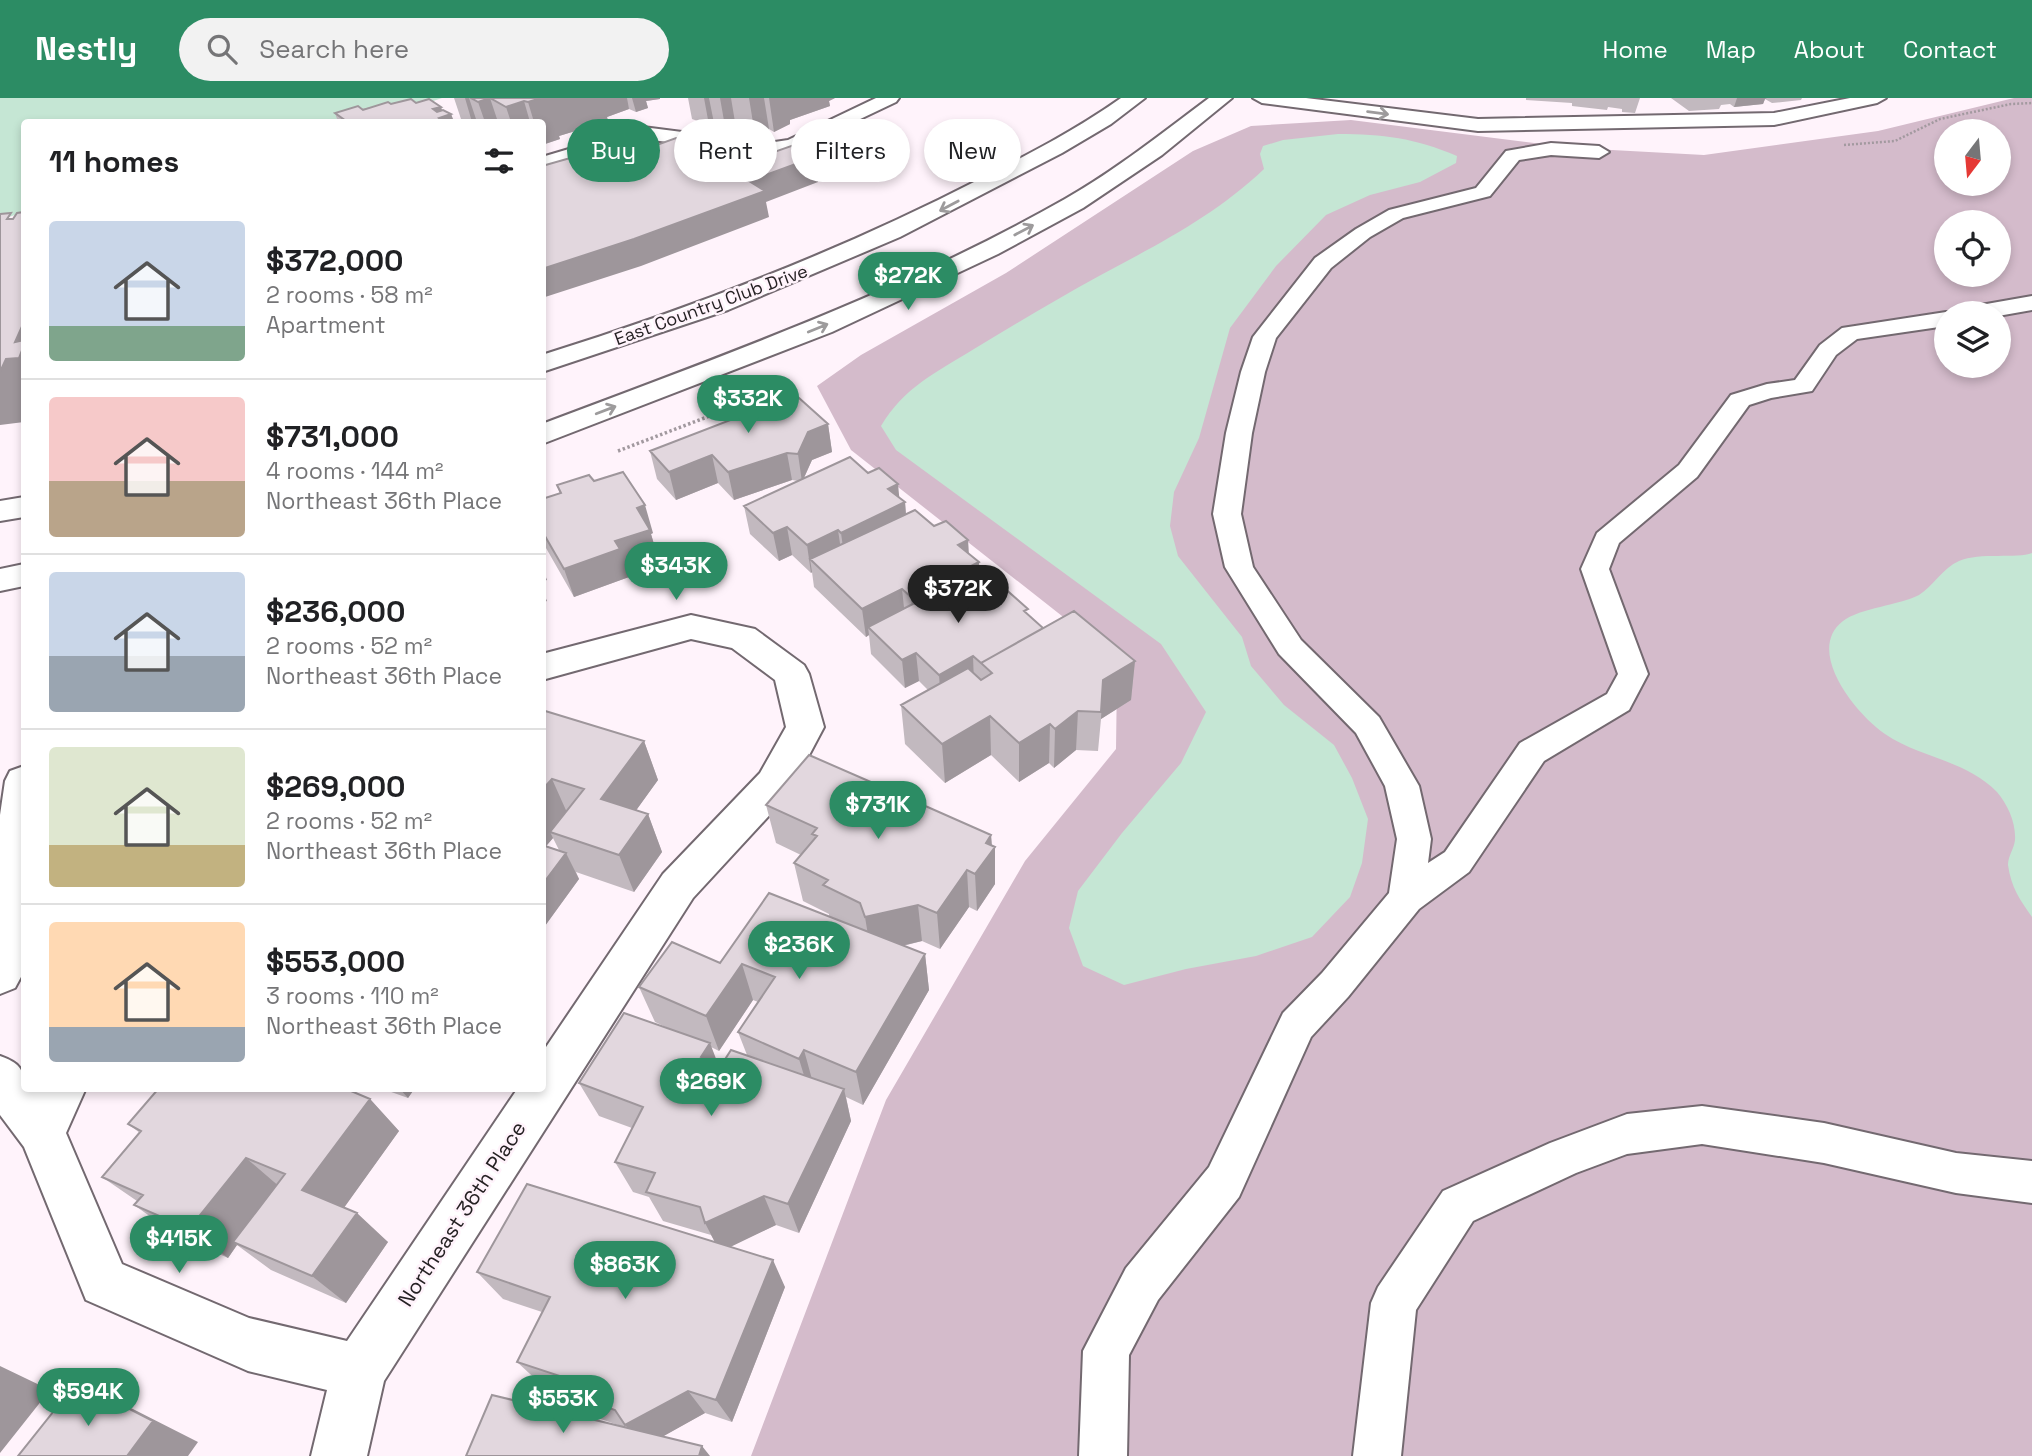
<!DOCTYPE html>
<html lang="en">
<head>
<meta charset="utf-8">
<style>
  body { margin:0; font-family:"Space Grotesk",sans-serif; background:#f2f2f2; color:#202124; height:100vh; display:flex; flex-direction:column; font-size:26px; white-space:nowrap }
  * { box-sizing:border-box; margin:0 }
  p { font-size:23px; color:#757577 }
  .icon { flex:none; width:38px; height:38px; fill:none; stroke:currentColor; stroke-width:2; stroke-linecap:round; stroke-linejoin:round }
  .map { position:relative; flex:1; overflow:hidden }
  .drawer { position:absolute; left:21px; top:21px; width:525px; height:973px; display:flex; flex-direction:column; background:#fff; border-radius:7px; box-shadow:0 4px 10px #0003 }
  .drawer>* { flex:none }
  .hud { position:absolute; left:567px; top:21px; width:665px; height:63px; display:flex; gap:14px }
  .needle { width:46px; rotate:196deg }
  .buttons { position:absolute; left:1934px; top:21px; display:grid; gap:14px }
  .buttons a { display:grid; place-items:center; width:77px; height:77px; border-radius:50%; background:#fff; box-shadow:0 4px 10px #0003; font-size:35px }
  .price { position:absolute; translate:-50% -60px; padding:0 16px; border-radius:24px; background:#2c8c64; color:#fff; font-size:23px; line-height:46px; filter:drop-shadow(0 2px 4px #0008) }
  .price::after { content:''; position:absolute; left:50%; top:42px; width:21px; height:16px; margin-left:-10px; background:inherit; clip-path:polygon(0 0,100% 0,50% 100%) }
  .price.selected { background:#222; color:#fff }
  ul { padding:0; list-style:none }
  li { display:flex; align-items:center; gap:21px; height:175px; padding:0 28px }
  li+li { border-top:2px solid #e0e0e0 }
  li span { display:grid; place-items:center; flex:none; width:196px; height:140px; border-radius:7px; color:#555 }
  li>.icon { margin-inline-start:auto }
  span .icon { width:84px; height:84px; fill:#fffc; stroke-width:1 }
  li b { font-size:30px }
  h2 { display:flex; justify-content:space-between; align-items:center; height:84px; padding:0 28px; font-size:30px }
  .chip { padding:0 24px; border-radius:32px; background:#fff; box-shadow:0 4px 10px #0003; font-size:24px; line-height:63px }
  .chip.selected { background:#2c8c64; color:#fff }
  header { display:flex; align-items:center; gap:42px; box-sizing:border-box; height:98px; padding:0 35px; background:#2c8c64; color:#fff }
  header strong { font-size:33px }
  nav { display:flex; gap:38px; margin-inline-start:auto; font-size:24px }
  .search { width:490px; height:63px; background:#f2f2f2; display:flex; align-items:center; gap:18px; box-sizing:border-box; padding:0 24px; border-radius:38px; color:#757577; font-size:26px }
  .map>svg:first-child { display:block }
</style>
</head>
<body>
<header>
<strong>Nestly</strong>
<div class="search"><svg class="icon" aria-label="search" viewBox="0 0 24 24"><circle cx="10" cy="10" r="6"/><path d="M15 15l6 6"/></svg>Search here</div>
<nav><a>Home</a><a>Map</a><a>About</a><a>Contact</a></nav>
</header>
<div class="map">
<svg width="2032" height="1358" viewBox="0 0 2032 1358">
  <rect width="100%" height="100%" fill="#fff3fb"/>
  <path fill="#d4bbcb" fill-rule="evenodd" d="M2014,0H2032V1358H751L886,1002L1025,763L1116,651L1117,578L1062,518L851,352L817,288L861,257L1006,175L1193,53L1251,28L1351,22L1575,50L1704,57L1878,33ZM1946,33H1998V86H1946ZM1946,124H1998V177H1946ZM1946,215H1998V268H1946Z"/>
  <path fill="#c5e6d4" d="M0,0H442L372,24H24V114L0,122Z
    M1338,36C1383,36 1415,40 1457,58L1456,65L1420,84L1370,97L1326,117L1276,168L1230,230L1199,340L1174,394L1170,428L1178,458L1242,539L1251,568L1284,607L1334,647L1352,680L1368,721L1362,765L1350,799L1312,839L1256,858L1186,871L1124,887L1083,868L1069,830L1078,793L1122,735L1181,665L1206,614L1161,546L896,352L881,328C904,289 937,274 974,251C1015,226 1057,201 1099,178C1157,147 1216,117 1264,71L1260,56L1263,48L1283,42Z
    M2032,455V819C2020,802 2011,789 2008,767C2008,758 2014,751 2015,742C2016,725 2008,707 1997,694C1966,662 1920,660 1885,636C1857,617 1804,553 1843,523C1860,510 1900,507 1919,497C1933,488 1943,470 1959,463C1980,454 2017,461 2032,455Z"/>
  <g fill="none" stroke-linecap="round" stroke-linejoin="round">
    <g stroke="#736970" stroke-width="4">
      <path id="service" d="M876,0H899L896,4L793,53L768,57L644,41L542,71V59L643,29L768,45L788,42Z
        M1253,0H1306L1478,21L1774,15L1850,0H1886L1877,5L1774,27L1478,33L1262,5Z
        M1551,45L1599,48L1609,54L1599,60L1551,57L1519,62L1490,98L1403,120L1370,139L1331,170L1276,240L1265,274L1252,335L1241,416L1253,469L1301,542L1379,619L1419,688L1431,741L1428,765L1445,754L1520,645L1607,596L1618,576L1581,471L1597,435L1679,367L1731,297L1767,286L1795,282L1820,247L1842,230L1946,214L1951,215H1946V228L1857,241L1836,257L1812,293L1771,300L1749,307L1697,379L1619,445L1609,471L1648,576L1629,612L1544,663L1469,774L1419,811L1348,899L1311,939L1239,1099L1158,1202L1129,1257L1127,1358H1079L1083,1253L1126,1170L1209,1069L1283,915L1322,875L1389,795L1397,741L1385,688L1356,635L1279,556L1225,469L1213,416L1226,335L1241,274L1253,239L1315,160L1356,131L1389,112L1476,90L1506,53Z
        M2032,198V212L1998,218V215H1964L1967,210L1975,208Z
        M1702,1008L1824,1025L1956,1055L2032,1063V1105L1956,1095L1824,1065L1702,1046L1627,1056L1576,1075L1473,1123L1416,1212L1401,1358H1353L1371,1205L1378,1189L1443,1093L1550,1045L1627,1016Z"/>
    </g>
    <g stroke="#736970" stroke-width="4">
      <path id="minor" d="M691,517L755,531L804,567L809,576L824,629L788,697L693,800L384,1283L367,1358H311L327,1292L248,1273L86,1202L24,1049L0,1017V958C19,965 24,970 24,990H86L66,1035L122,1166L249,1220L347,1243L518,990H542V955L663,776L760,675L786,629L775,582L732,550L691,541L542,582V556Z
        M24,668V853L22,877L15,890L0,896V717L5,683L10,673Z"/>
    </g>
    <g stroke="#736970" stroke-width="4">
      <path id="tertiary" d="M1121,0H1145L1111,26L1062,55L900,139L728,212L542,274V257C692,210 838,154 978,82C1027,57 1076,32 1121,0Z
        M1209,0H1232L1162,57L1083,110L998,156L832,234L542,346V326C719,259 900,195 1065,101C1116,72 1162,35 1209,0Z
        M24,399V419L0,423V403Z
        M24,466V488L0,493V471Z"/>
    </g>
    <path stroke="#a2999f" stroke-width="2.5" stroke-dasharray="2 2" stroke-linecap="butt" d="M1844,47L1895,43L1940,21L2011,6L2032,5"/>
    <path stroke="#a2999f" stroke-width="3.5" stroke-dasharray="2.5 2.5" stroke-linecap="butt" d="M618,353L783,290"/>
    <use href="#service" fill="#fff" fill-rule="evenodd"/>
    <use href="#minor" fill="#fff" fill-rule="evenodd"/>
    <use href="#tertiary" fill="#fff" fill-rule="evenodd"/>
  </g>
  <path fill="#c2b9bf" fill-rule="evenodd" d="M454,0H660V1L646,3L648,10L636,14L629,11L607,19L608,23L559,38L560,41L542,47V24H462Z
    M688,0H835L829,3L830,8L790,22V26L774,34L769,31L755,37L736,30L726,34L715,29L714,25L709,27L692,21Z
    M1526,0H1640L1635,15L1622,14V11L1608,9L1607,12L1572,8V5L1526,2Z
    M1671,0H1802L1801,2L1772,5L1765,1L1763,6L1734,9L1730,6L1721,7L1719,11L1689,13Z
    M416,5L441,9L442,12L451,16L454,24H338L335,15L391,6Z
    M734,312L828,326L832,354L812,362L804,380L900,400L905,404L906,416L968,442L969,456L979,464V477L996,492L1028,517L1043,530L1135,563L1131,602L1101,621L1098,653L1076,652L1054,670L1049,665L1019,684L991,657L945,685L905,646L901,607L928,592L919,583L905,590L871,556L869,537L866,539L814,489L812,474L811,475L792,457L779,463L750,436L744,408L798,383L792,382L734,402L718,385L676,402L657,381L650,353L736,320Z
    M594,383L653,435L651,436L658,460L626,471L629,479L574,499L542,443V401L560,396L557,387Z
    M542,612L644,643L658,682L636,712L648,716L662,754L634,794L576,774L579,781L542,832ZM553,740L559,752L546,748Z
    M880,688L883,708L991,737L992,747L995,749V786L977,813L969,809L940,851L922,843L903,848L925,856L929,892L863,1007L846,999L851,1023L799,1135L776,1127L730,1148L785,1189L732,1324L705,1315L663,1338L621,1328L583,1315L560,1293L542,1287L517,1264L542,1214L503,1201L477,1174L715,1144L711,1137L663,1123L649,1099L633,1094L615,1064L632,1030L599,1018L579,985L670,931L655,924L639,889L720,865L829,819V816L803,803L794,765L801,757L776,745L766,707ZM753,902L758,904L738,934L747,957L722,966L717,965L711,949L719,953Z
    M380,990H415L408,1000Z
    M370,1001L399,1033L344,1109L388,1144L346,1205L271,1172L237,1147L228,1160L175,1136L134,1107L137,1103L102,1079L140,1035L128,1026Z"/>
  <path fill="#9e969b" d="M465,0H469L477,24H472Z
    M490,0L498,24H485L478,4Z
    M541,0H627L629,11L607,19L608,23L559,38L560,41L542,47V24H534L528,4Z
    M632,0H660V1L646,3L648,10L636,14Z
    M704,0H709L714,25L709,27Z
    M720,0H731L736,30L726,34Z
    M749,0H764L769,31L755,37Z
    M769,0H835L829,3L830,8L790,22V26L774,34Z
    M1737,0H1767L1765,1L1763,6L1734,9Z
    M524,3L530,24H511L506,9Z
    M441,9L444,19L451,16L454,24H438L433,11Z
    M815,59L818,84L766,104L769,119L641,168L542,200V171L749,83Z
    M24,224V324L0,327V274Z
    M828,326L832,354L812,362L802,384L798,356L808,334Z
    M787,355L792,382L734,402L728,374Z
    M712,357L718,385L676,402L669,374Z
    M898,386L900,407L905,404L907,432L845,463L841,435L888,391Z
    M645,407L653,435L651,436L658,460L626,471L629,479L574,499L564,471L615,443L637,410Z
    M787,429L792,457L779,463L773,435Z
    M838,432L842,459L810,461L812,474L811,475L807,447Z
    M968,442L969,469L979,464L980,492L914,527L911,499L958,447Z
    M542,469L547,482L542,484Z
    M542,491L547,503L542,505Z
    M902,491L905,519L868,529L869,537L866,539L862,511Z
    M916,555L919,583L905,590L902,562Z
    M973,558L974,586L941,604L939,577Z
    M1135,563L1131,602L1101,621L1103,582Z
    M1078,613L1076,652L1054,670L1055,631Z
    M990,618L991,657L945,685L942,646Z
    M1050,626L1049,665L1019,684V645Z
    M644,643L658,682L617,739L601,701Z
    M552,681L569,719L550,734L553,740L542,753V692Z
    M880,688L885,727L869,702Z
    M648,716L662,754L634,794L619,757Z
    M991,737L992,753L995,749V786L977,813L975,776L986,745Z
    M566,755L579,781L542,832V787Z
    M967,772L969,809L940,851L937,815Z
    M918,807L922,843L871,855L865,819Z
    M925,856L929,892L863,1007L856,974Z
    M742,866L753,902L719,953L706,918Z
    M710,945L723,979L701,959Z
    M804,952L813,985L809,994L799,961Z
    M399,990H415L408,1000Z
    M844,991L851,1023L799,1135L788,1106Z
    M370,1001L399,1033L336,1121L302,1092Z
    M246,1060L281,1090L233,1144L237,1147L228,1160L189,1131Z
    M764,1098L776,1127L720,1154L705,1125Z
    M357,1115L388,1144L346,1205L312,1178Z
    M773,1162L785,1189L732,1324L716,1302Z
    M0,1268L50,1292L0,1355Z
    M77,1284L125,1307L198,1344L188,1358H127Z
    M688,1293L705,1315L646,1348L625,1327Z
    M702,1348L710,1358H699Z"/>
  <path fill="#e2d7de" stroke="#9e969b" stroke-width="2" d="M471,0H541L528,4L524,3L506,9L490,0L478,4Z
    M411,1L416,5L429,1L441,9L433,11L437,14L443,12L451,16L439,20L444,24H341L346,23L335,15L358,8L363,12L388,4L391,6Z
    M644,39L657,47L676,40L726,71L794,47L815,59L749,83L765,93L634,141L542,171V68Z
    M24,114V224L15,244L24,242V247L19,260L6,261L0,274V116L11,115L7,121H13L17,115Z
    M789,291L828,326L808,334L798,356L787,355L728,374L712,357L669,374L650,353L741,318L734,312Z
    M850,359L868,375L879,370L898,386L888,391L905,404L841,435L838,432L807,447L787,429L773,435L744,408Z
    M623,374L645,407L637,410L650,432L615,443L620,451L564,471L542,433V401L561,395L557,387L589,377L594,383Z
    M915,412L934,428L946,423L968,442L958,447L979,464L911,499L902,491L862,511L810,461Z
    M975,474L996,492L1003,489L1028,511L1024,513L1043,530L981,565L973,558L939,577L916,555L902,562L868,529Z
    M1074,513L1135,563L1103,582L1101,614L1078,613L1055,631L1050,626L1019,645L990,618L942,646L901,607L968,570L981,582L992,575L981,565Z
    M542,612L644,643L601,701L648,716L619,757L550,734L584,691L552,681L542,692Z
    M809,657L880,688L869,702L885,709L896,695L991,737L986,745L995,749L975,776L967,772L937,815L918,807L865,819L860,805L823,787L828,782L794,765L817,738L812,736L817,730L766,707Z
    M542,747L566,755L542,787Z
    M769,795L925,856L856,974L804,952L799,961L738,934L775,879L742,866L706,918L639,889L672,844L720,865Z
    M624,915L710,945L701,959L722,966L731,952L844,991L788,1106L764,1098L705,1125L700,1109L646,1094L655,1075L615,1064L643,1009L579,985Z
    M159,990H344L370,1001L302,1092L357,1115L312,1178L233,1144L285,1076L246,1060L189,1131L134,1107L143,1097L102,1079L141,1033L128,1026Z
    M527,1086L773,1162L716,1302L688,1293L625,1327L615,1312L560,1293L566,1280L517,1264L550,1199L477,1174Z
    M77,1284L153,1323L127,1358H18Z
    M492,1297L702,1348L699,1358H466Z"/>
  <defs><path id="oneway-shaft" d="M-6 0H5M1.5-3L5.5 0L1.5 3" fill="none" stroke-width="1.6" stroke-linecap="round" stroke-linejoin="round" transform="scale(1.75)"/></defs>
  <g stroke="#9d9b9c">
    <use href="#oneway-shaft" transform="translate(1378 15) rotate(7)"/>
    <use href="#oneway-shaft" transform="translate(949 108) rotate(152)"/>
    <use href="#oneway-shaft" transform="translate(1024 132) rotate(-28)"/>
    <use href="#oneway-shaft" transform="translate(818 230) rotate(-22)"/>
    <use href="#oneway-shaft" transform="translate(606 312) rotate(-21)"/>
  </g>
  <g text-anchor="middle" stroke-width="5" stroke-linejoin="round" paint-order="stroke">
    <g font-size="18" fill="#252123" stroke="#fff3fb">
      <text transform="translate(711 207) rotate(-20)" y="6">East Country Club Drive</text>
    </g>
    <g font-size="21" fill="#252123" stroke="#fff3fb">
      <text transform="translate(462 1116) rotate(-57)" y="7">Northeast 36th Place</text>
    </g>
  </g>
</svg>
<div class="buttons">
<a><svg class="needle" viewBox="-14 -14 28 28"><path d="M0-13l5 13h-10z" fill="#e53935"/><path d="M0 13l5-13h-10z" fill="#757577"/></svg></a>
<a><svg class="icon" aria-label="locate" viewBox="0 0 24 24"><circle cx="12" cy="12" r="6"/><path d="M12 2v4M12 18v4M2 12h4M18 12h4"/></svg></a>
<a><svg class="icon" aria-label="layers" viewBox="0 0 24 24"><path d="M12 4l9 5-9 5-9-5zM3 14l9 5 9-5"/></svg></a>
</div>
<b class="price" style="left:908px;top:214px">$272K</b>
<b class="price" style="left:748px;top:337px">$332K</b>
<b class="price" style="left:676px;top:504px">$343K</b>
<b class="price selected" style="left:958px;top:527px">$372K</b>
<b class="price" style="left:878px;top:743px">$731K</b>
<b class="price" style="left:799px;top:883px">$236K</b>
<b class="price" style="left:711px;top:1020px">$269K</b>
<b class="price" style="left:179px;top:1177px">$415K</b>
<b class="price" style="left:625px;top:1203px">$863K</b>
<b class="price" style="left:88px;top:1330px">$594K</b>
<b class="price" style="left:563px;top:1337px">$553K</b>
<div class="hud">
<a class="chip selected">Buy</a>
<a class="chip">Rent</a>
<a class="chip">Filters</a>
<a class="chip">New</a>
</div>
<section class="drawer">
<h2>11 homes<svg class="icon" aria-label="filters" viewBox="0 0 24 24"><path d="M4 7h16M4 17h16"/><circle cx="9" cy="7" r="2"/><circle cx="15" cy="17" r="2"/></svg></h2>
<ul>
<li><span style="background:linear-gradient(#c9d6e8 75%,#7fa58c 0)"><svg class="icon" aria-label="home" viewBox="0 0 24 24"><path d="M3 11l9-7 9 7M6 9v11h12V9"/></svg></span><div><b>$372,000</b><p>2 rooms · 58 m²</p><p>Apartment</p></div></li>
<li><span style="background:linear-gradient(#f6c9c9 60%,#b9a48a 0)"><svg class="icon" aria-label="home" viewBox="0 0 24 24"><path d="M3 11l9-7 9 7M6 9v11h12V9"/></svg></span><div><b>$731,000</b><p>4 rooms · 144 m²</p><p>Northeast 36th Place</p></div></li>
<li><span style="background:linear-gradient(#c9d6e8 60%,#9aa5b1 0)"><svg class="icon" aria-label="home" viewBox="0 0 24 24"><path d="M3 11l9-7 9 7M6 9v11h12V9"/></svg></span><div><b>$236,000</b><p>2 rooms · 52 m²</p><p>Northeast 36th Place</p></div></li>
<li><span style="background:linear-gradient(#dfe7d0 70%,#c2b280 0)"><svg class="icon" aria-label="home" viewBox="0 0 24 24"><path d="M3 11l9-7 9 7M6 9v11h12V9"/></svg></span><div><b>$269,000</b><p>2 rooms · 52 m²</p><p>Northeast 36th Place</p></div></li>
<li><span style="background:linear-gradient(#ffd9b3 75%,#9aa5b1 0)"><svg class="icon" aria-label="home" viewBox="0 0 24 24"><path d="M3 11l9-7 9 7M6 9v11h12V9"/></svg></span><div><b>$553,000</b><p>3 rooms · 110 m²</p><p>Northeast 36th Place</p></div></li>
</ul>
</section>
</div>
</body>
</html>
